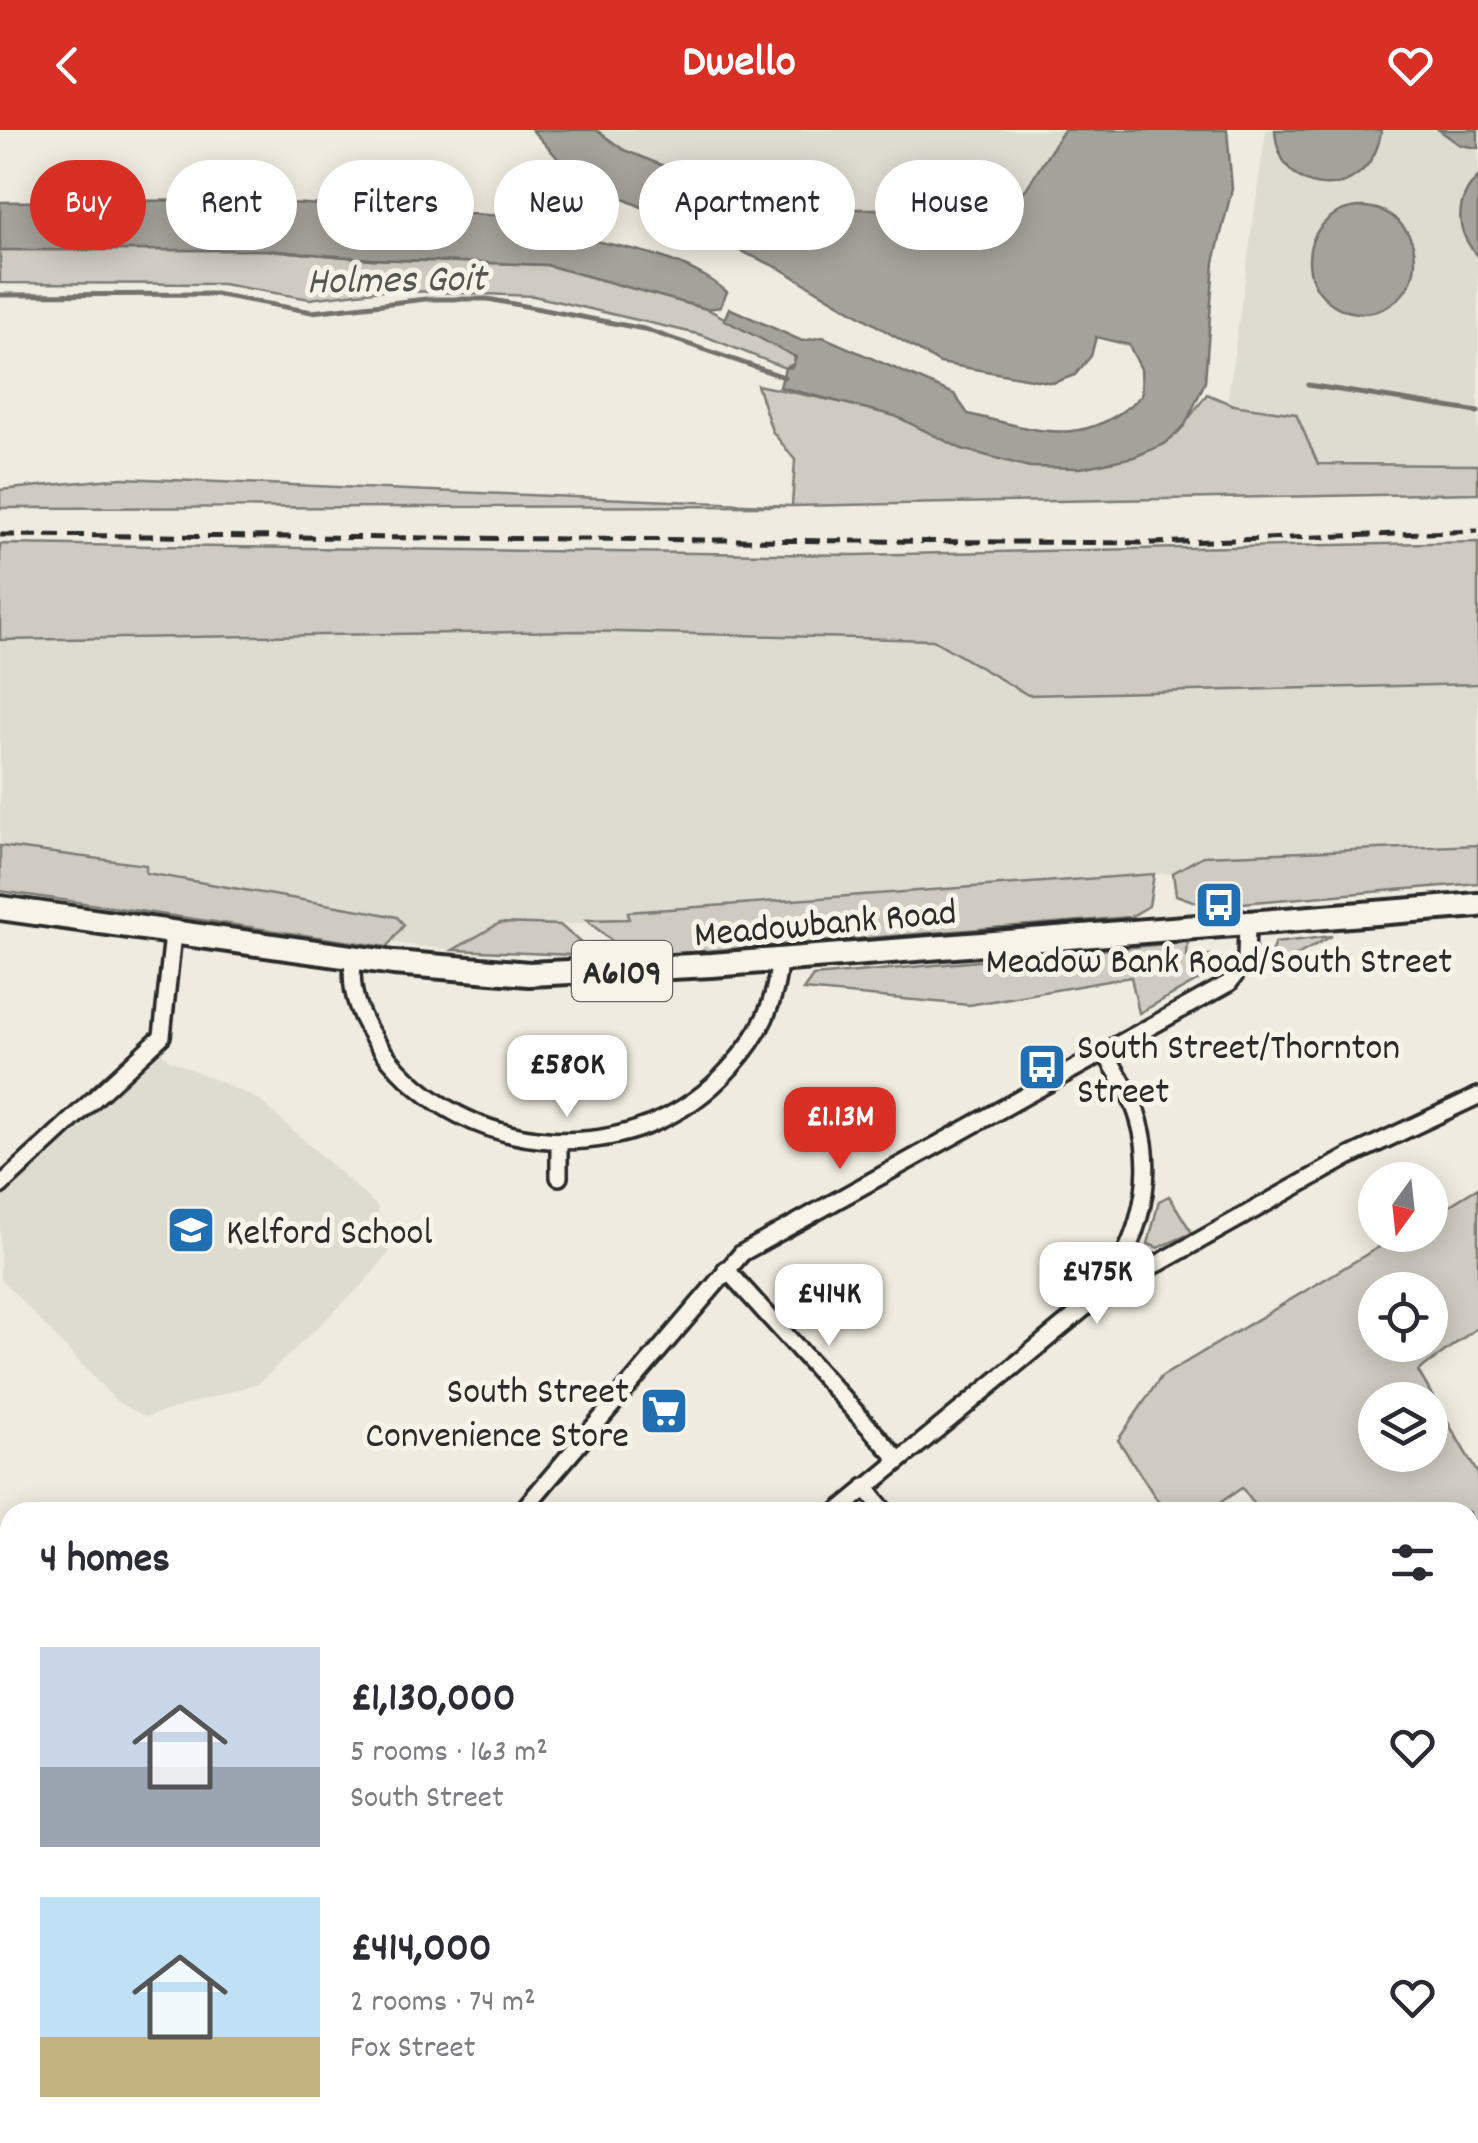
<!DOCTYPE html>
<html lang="en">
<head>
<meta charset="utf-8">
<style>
  body { margin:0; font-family:Dekko,sans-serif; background:#f7f7f7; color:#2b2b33; height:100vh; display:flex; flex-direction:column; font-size:38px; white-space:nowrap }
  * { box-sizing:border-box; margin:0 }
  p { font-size:32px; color:#7c7c81 }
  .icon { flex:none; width:55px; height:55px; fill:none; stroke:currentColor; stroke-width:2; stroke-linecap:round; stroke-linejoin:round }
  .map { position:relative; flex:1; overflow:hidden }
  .side { position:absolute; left:0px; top:1372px; width:1480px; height:642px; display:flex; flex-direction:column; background:#fff; border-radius:30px 30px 0 0; box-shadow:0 5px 25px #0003 }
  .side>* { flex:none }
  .hud { position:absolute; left:30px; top:30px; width:1420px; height:90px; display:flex; gap:20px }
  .needle { width:65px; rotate:195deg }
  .fabs { position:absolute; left:1358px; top:1032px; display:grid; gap:20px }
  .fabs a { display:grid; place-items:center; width:90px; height:90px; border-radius:50%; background:#fff; box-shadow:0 5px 25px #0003; font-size:50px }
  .price { position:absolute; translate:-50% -85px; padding:0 22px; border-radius:20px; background:#fff; color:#222; font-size:32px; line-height:65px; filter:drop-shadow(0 2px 5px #0008) }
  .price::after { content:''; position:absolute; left:50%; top:60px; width:30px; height:22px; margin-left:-15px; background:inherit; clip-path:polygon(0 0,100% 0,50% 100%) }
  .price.selected { background:#d93025; color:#fff }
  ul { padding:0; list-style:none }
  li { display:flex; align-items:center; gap:30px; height:250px; padding:0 40px }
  li span { display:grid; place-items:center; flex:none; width:280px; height:200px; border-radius:0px; color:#555 }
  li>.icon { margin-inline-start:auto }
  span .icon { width:120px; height:120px; fill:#fffc; stroke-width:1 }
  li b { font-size:42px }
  h2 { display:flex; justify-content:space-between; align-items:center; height:120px; padding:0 40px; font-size:42px }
  .chip { padding:0 35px; border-radius:45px; background:#fff; box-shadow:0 5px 25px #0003; font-size:35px; line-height:90px }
  .chip.selected { background:#d93025; color:#fff }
  header { display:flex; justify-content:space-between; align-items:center; height:130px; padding:0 40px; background:#d93025; color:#fff; font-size:45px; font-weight:800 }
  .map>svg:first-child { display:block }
</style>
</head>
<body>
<header><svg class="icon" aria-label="back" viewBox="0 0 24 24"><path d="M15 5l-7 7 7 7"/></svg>Dwello<svg class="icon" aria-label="heart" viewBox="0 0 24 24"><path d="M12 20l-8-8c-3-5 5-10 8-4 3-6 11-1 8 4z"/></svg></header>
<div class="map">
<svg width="1478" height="2013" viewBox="0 0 1478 2013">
  <rect width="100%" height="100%" fill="#efebe0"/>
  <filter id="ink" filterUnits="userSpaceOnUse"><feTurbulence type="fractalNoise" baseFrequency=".01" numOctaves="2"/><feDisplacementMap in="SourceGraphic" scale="20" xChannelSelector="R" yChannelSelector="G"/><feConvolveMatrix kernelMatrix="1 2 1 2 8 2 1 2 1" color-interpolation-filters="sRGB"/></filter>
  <g filter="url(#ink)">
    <path fill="#dedbd1" d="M596,0H1064L1026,59L1008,73L842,81L770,79L624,20Z
      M1266,0H1478V335L1318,334L1227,274Z
      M575,501L933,510L1028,565L1478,554V715L1203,726L1173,743L629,782V789L560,795L500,793L453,820L393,813L404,795L396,787L146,743V735L0,716V510Z
      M155,915L168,929L258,969L377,1076L389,1123L363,1154L259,1253L146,1287L116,1271L0,1148V1056Z"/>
    <path fill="#cfcbc2" stroke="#7d7b76" stroke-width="2.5" fill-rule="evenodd" d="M0,120H267L371,129L547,135L707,179L793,224L796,233L785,238L702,205L534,166L382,160L310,169L222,154L0,153Z
      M757,255L1117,329L1177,304L1207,264L1233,275L1296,284L1318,334L1478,335V363L792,376L0,378V360L122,348L792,376L795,330L772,301Z
      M1478,412V554L1028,565L933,510L581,501L0,510V414L855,425Z
      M1478,715V753L1207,776L1176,765L1173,743L1203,726Z
      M0,716L146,735V743L372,782L397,787L404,795L387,817L0,761Z
      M1154,744L1149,776L1130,787L632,827L586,790L629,789L628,782Z
      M500,793L560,795L596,826L453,820Z
      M1332,806L1262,844L1275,813Z
      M1188,812L1187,826L1211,825L1218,832L1213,842L1139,883L1131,847L969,875L803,860L813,846Z
      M1478,1058V1197L1418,1241L1478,1344V1391L1470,1395V1382H1260L1242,1358L1206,1382H1165L1118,1310L1161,1247L1399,1105H1430V1087ZM1375,1160H1430V1215H1375ZM1375,1270H1430V1325H1375Z
      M1169,1066L1192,1103L1158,1118L1148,1114L1159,1071Z
      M0,1725L10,1734V2005H600L608,2013H0Z
      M1364,2005H1431L1436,2013H1354Z"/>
    <path fill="#a4a29a" stroke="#74726e" stroke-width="2.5" d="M532,0H596L624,20L771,79H947L1008,73L1026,59L1064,0H1227L1232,59L1214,132L1205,252L1185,295L1165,314L1134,327L1081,338L1029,337L962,319L895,286L780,257L785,238L792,237L796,227L724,190L729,178L802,211L823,207L954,264L968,284C1037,300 1085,321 1142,265L1141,239L1129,215L1096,207L1091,226L1075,245L1053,253L940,233L779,138L576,48Z
      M1275,0H1381V1C1371,74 1279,73 1275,0Z
      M1439,0H1478V18L1460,15Z
      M1478,47V126C1455,102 1454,71 1478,47Z
      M238,70L523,87L532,99C596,113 677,119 727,162L720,177L707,179L547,135L371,129L267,120H0V72Z
      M1309 130a53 53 0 1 1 106 0a53 53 0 1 1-106 0Z"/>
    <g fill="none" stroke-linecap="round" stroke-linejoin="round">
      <path stroke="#74726e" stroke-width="5" d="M0,165L215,164L312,182L426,169H488L644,199L784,247
        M1308,255L1478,282"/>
      <g stroke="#2b2b2b" stroke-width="22">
        <path id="street" d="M354,828C347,863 362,892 382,920C466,1032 637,1043 730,938C759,906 777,873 779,829
          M559,1047V1013
          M0,1056L162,906L173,804
          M1122,1135L1144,1139L1161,1132L1350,1026L1478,966
          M726,1139L898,1329
          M865,1357L885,1382
          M521,1382L742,1123L1229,853L1246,830L1247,793
          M837,1382L1088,1175C1135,1129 1158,1055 1139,990C1132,965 1117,943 1104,921
          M0,1476L10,1483
          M716,2005L718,2008
          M639,2013L648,2005
          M843,2013L852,2005"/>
      </g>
      <g stroke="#2b2b2b" stroke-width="28">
        <path id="secondary" d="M1470,1672L1478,1665
          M1470,1909L1478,1904
          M1030,2013L1040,2005
          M1325,2013L1334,2005"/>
      </g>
      <g stroke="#2b2b2b" stroke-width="30">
        <path id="primary" d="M0,778L394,833L529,844L712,835L1478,775"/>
      </g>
      <use href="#street" stroke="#f7f3e8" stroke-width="15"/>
      <use href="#secondary" stroke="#f7f3e8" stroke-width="20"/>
      <use href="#primary" stroke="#f7f3e8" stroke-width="22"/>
      <path stroke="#2b2b2b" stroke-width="5" stroke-dasharray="15 8" stroke-linecap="butt" d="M0,405L1154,413L1478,401"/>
    </g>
  </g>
  <defs>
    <g id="bus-square" transform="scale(2.5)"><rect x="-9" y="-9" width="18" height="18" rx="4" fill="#1f6fb2" stroke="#f7f3e8"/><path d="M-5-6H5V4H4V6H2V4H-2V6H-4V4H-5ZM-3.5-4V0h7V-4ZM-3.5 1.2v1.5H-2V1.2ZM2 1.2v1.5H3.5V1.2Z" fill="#fff"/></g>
    <g id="school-square" transform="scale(2.5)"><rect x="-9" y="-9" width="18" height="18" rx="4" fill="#1f6fb2" stroke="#f7f3e8"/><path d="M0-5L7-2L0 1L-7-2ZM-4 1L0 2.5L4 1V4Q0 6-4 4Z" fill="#fff"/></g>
    <g id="supermarket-square" transform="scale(2.5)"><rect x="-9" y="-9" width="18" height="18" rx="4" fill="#1f6fb2" stroke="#f7f3e8"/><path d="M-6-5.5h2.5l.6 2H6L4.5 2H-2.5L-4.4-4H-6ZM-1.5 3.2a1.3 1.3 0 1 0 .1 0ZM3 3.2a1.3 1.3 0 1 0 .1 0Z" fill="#fff"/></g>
  </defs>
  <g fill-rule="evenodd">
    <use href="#bus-square" x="1219" y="775"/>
    <use href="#bus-square" x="1042" y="937"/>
    <use href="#school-square" x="191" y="1100"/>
    <use href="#supermarket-square" x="664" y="1281"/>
  </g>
  <g text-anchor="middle" stroke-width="10" stroke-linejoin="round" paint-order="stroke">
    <rect fill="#f7f3e8" stroke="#686764" stroke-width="2.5" x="572" y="811" width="100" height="60" rx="8"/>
    <g font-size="35" font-weight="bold" fill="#2b2b2b">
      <text x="622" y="853">A6109</text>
    </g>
    <g font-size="38" fill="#2b2b2b" stroke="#f7f3e8">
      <text transform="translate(825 791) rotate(-5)" y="13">Meadowbank Road</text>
    </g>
    <g font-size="38" fill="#2b2b2b" stroke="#f7f3e8" text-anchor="start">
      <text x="1219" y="842" text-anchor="middle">Meadow Bank Road/South Street</text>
      <text x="1077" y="928">South Street/Thornton<tspan x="1077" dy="44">Street</tspan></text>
      <text x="226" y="1113">Kelford School</text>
      <text x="629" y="1272" text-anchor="end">South Street<tspan x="629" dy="44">Convenience Store</tspan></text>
    </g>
    <g font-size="40" font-style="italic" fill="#555552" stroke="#f7f3e8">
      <text transform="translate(396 147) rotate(-1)" y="14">Holmes Goit</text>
    </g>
  </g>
</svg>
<div class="fabs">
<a><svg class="needle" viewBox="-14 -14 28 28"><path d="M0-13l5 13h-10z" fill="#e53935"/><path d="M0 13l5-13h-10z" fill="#7c7c81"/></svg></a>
<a><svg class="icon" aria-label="locate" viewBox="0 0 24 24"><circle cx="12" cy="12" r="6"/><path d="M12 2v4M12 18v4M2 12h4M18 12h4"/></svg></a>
<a><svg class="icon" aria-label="layers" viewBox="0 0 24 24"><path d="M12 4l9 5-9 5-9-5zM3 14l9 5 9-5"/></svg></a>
</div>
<b class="price" style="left:567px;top:990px">£580K</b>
<b class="price selected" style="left:840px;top:1042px">£1.13M</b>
<b class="price" style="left:1097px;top:1197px">£475K</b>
<b class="price" style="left:829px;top:1219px">£414K</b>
<div class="hud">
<a class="chip selected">Buy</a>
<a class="chip">Rent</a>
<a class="chip">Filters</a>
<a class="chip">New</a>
<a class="chip">Apartment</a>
<a class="chip">House</a>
</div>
<section class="side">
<h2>4 homes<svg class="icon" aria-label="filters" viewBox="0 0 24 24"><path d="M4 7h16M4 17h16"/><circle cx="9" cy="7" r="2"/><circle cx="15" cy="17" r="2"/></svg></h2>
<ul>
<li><span style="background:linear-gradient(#c9d6e8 60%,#9aa5b1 0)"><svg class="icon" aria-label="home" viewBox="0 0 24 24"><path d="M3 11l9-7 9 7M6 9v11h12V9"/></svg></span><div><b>£1,130,000</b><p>5 rooms · 163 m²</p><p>South Street</p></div><svg class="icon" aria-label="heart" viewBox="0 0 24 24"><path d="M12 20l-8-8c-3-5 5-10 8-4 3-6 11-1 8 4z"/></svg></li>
<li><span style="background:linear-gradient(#bfe0f5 70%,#c2b280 0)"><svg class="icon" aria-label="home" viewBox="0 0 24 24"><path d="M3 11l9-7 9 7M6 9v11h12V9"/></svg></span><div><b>£414,000</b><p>2 rooms · 74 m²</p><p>Fox Street</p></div><svg class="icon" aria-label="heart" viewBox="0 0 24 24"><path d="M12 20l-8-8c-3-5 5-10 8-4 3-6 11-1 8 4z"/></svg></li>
</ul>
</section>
</div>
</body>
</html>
